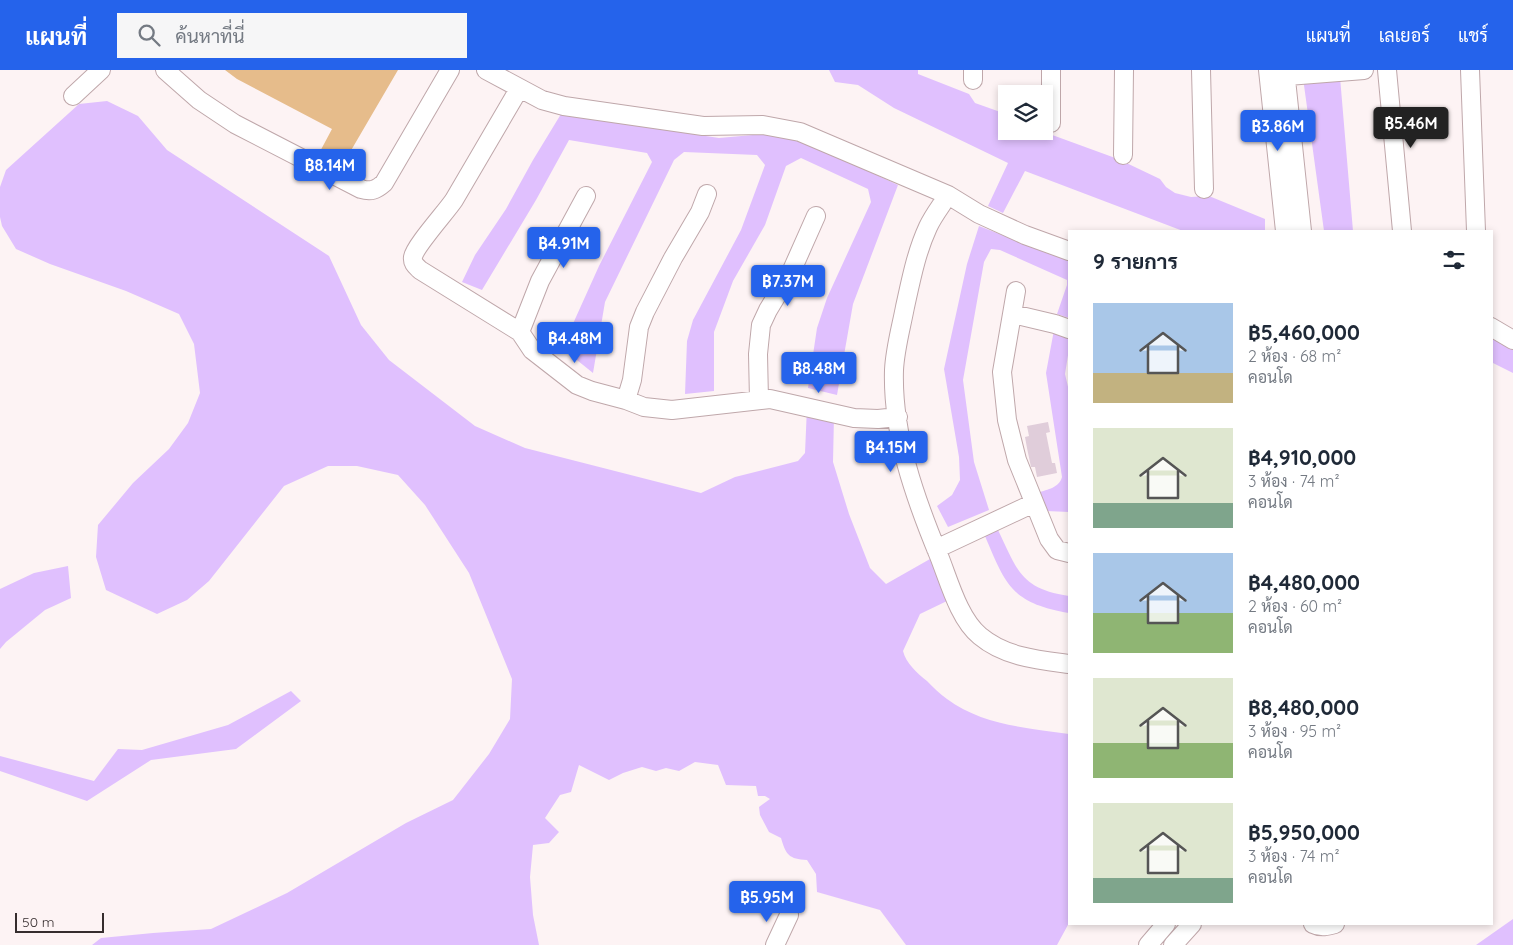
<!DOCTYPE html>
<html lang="th">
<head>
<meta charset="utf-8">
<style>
  body { margin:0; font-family:Quicksand,Sarabun,sans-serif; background:#f6f6f7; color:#1f2937; height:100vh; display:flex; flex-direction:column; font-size:19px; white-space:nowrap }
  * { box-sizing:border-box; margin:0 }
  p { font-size:16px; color:#747a83 }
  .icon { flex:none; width:28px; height:28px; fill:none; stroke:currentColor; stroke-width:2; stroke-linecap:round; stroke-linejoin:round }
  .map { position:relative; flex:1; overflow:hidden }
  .drawer { position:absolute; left:1068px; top:160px; width:425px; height:695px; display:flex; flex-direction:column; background:#fff; border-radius:0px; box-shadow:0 2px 8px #0003 }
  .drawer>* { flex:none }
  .tools { position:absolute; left:998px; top:15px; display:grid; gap:10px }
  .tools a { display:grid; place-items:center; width:55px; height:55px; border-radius:0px; background:#fff; box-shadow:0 2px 8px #0003; font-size:25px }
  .scale { position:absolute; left:15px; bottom:12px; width:89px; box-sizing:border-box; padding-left:5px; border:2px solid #362d2e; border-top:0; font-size:14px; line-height:18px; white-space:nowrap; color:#362d2e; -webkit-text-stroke:4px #fdf3f4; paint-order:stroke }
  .price { position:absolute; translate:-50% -42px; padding:0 11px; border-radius:5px; background:#2563eb; color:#fff; font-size:16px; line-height:32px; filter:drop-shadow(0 1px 2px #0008) }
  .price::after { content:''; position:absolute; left:50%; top:30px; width:15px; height:11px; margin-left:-8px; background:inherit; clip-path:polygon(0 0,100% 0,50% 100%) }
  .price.on { background:#222; color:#fff }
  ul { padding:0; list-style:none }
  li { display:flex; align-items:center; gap:15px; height:125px; padding:0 25px }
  li span { display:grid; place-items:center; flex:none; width:140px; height:100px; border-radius:0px; color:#555 }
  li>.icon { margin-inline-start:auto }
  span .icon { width:60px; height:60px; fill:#fffc; stroke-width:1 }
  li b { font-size:21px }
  h2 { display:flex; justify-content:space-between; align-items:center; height:60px; padding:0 25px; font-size:21px }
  header { display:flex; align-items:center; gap:30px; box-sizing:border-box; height:70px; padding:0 25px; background:#2563eb; color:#fff }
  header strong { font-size:24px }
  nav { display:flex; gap:28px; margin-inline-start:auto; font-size:18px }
  .search { width:350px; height:45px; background:#f6f6f7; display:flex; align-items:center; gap:12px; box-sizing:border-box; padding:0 18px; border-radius:0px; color:#747a83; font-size:19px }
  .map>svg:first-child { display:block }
</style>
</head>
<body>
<header>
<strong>แผนที่</strong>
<div class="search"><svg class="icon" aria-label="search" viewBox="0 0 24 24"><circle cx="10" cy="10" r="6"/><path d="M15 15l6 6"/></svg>ค้นหาที่นี่</div>
<nav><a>แผนที่</a><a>เลเยอร์</a><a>แชร์</a></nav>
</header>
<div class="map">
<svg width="1513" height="875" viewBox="0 0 1513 875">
  <rect width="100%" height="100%" fill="#fdf3f4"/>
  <path fill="#e6bc8b" d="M225,0H398L339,101L316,89L332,59L237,9Z"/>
  <path fill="#e0c0fe" d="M829,0H918V4L969,24L975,33L1006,44V61H1040L1055,66L1118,89L1160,109L1166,117L1175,123L1191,127L1209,126L1265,149V161H1183L1025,101L1003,143L988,136L1008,93L894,38L858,15L835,12Z
    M1340,7L1353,161H1324L1303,8Z
    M107,31L138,46L167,80L329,186L361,255L389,290L475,356L525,378L701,423L735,407L798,391L805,383L807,337L834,346L833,392L849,444L870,498L886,514L930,489L947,531L920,544L903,581C906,593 917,603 927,611C933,617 940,624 947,629C982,655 1027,658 1069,664V853L1057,875H906L880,840L817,822L816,804L807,790C789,789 786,785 781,768L769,762L760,745L759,737L770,729L765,726H758L756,716L726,715L718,695L695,692L679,701L666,698L656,701L642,697L623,703L609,710L579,695L571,722L560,725L545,748L559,762L549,773L533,775L530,807L533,845L539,875H92L101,868L153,863L211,859L287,823L406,753L453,730L489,684L510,649L512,609L469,503L425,435L398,405L357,396H328L284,416L209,511L187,530L157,544L106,520L96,487L98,455L133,413L169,379L188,353L200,323L194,274L179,244L126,221L50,194L16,179L2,156L0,147V117L6,100L79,34Z
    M561,44L719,68L764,64L801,70L898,115L853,234L837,325L808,318L817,258L827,228L871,132L868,119L801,88L786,96L765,155L733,211L714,262V321L685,324L687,271L693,250L741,160L765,95L757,85L684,82L674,90L605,232L593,303L562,278L599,196L652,92L647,83L569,70L536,130L482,220L462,212L475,185L506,139L533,90Z
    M979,156L1069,191V248L1057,244L1067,215V210L1000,180L991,179L984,192L963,310L974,392L989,440L948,457L937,436L952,425L960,410L959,387L944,299L967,194Z
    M1054,260L1069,265V279L1065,304L1069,321V442L1046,441L1038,423C1048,419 1059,418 1062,407L1046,303Z
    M1491,261L1513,274V303L1491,292Z
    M998,460C1017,499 1020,519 1069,526V543C1012,533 1006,516 985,466Z
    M68,496L71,528L45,540L6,572L0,579V519L34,503Z
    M291,621L301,631L236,679L151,690L87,731L0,701V686L94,711L118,679L142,680L228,655Z
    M1513,849V875H1476Z"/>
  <path fill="#e0cdda" d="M1048,352L1050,362L1046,363L1052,393H1055L1057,403L1037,407L1035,397H1031L1027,378L1025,367L1029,366L1027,356Z"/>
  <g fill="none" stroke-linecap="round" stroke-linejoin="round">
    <g stroke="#bfa7aa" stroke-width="20">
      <path id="minor" d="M165,0L199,30L235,54L361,119C371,122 376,120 384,113L450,0
        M486,0L542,30L564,36L703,56L763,55L800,62L948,125L979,144L1025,165L1069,181
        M973,0V10
        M1201,0L1204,119
        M1268,0L1285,161
        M1285,0L1302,161
        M1387,0L1402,161
        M1470,0L1476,161
        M1275,7L1364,0
        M519,19L454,130C446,142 415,176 413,187C412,193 416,196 420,200L520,262L532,280L577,315L592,321L626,330L644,337L672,340L770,329L854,348L878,349L898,347
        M73,26L101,0
        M1051,53V0
        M1123,85L1124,0
        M948,125C941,136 933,146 928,157C916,183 911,210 905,237C901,258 895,279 894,300C892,364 915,428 939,486C949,511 959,549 980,566C1005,587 1038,590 1069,594
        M1016,221L1002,302L1007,350L1017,390L1049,469L1057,480L1069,483
        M1013,244L1055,254L1069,259
        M1491,257L1513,270
        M520,262L540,211L586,126
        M626,330L632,310L639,257L645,242L673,188L700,142L707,124
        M759,330L758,284L761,255L768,240L792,200L816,146
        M936,479L1034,433
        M1313,854C1321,858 1328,856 1335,854
        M775,875L789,845
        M1148,875L1166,854
        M1173,875L1192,854"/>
    </g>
    <use href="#minor" stroke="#fff" stroke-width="18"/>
  </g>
</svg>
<div class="tools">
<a><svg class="icon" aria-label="layers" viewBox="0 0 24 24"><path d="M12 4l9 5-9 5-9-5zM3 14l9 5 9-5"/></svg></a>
</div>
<div class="scale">50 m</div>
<b class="price on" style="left:1411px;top:79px">฿5.46M</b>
<b class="price" style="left:1278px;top:82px">฿3.86M</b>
<b class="price" style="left:330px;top:121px">฿8.14M</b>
<b class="price" style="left:564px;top:199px">฿4.91M</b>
<b class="price" style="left:788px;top:237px">฿7.37M</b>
<b class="price" style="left:575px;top:294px">฿4.48M</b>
<b class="price" style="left:819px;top:324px">฿8.48M</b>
<b class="price" style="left:891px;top:403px">฿4.15M</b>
<b class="price" style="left:767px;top:853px">฿5.95M</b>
<section class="drawer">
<h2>9 รายการ<svg class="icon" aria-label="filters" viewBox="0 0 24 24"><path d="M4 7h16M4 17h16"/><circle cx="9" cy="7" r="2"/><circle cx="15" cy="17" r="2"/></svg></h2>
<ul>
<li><span style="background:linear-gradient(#a9c7e8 70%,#c2b280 0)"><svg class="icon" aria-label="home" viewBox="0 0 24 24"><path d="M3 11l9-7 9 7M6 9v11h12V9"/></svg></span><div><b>฿5,460,000</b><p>2 ห้อง · 68 m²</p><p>คอนโด</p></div></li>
<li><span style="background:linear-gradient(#dfe7d0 75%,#7fa58c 0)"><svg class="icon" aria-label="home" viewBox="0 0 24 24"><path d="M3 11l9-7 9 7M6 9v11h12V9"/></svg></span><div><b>฿4,910,000</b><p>3 ห้อง · 74 m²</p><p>คอนโด</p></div></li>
<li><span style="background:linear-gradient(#a9c7e8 60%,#8fb573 0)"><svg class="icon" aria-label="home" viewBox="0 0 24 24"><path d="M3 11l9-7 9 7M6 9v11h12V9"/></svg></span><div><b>฿4,480,000</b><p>2 ห้อง · 60 m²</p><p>คอนโด</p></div></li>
<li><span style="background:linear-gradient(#dfe7d0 65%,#8fb573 0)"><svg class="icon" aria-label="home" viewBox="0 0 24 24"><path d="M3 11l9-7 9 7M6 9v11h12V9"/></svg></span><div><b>฿8,480,000</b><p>3 ห้อง · 95 m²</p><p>คอนโด</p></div></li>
<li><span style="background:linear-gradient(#dfe7d0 75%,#7fa58c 0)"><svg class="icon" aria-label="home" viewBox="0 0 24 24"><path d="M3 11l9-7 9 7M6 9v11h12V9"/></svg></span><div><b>฿5,950,000</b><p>3 ห้อง · 74 m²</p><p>คอนโด</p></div></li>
</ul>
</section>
</div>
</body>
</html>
